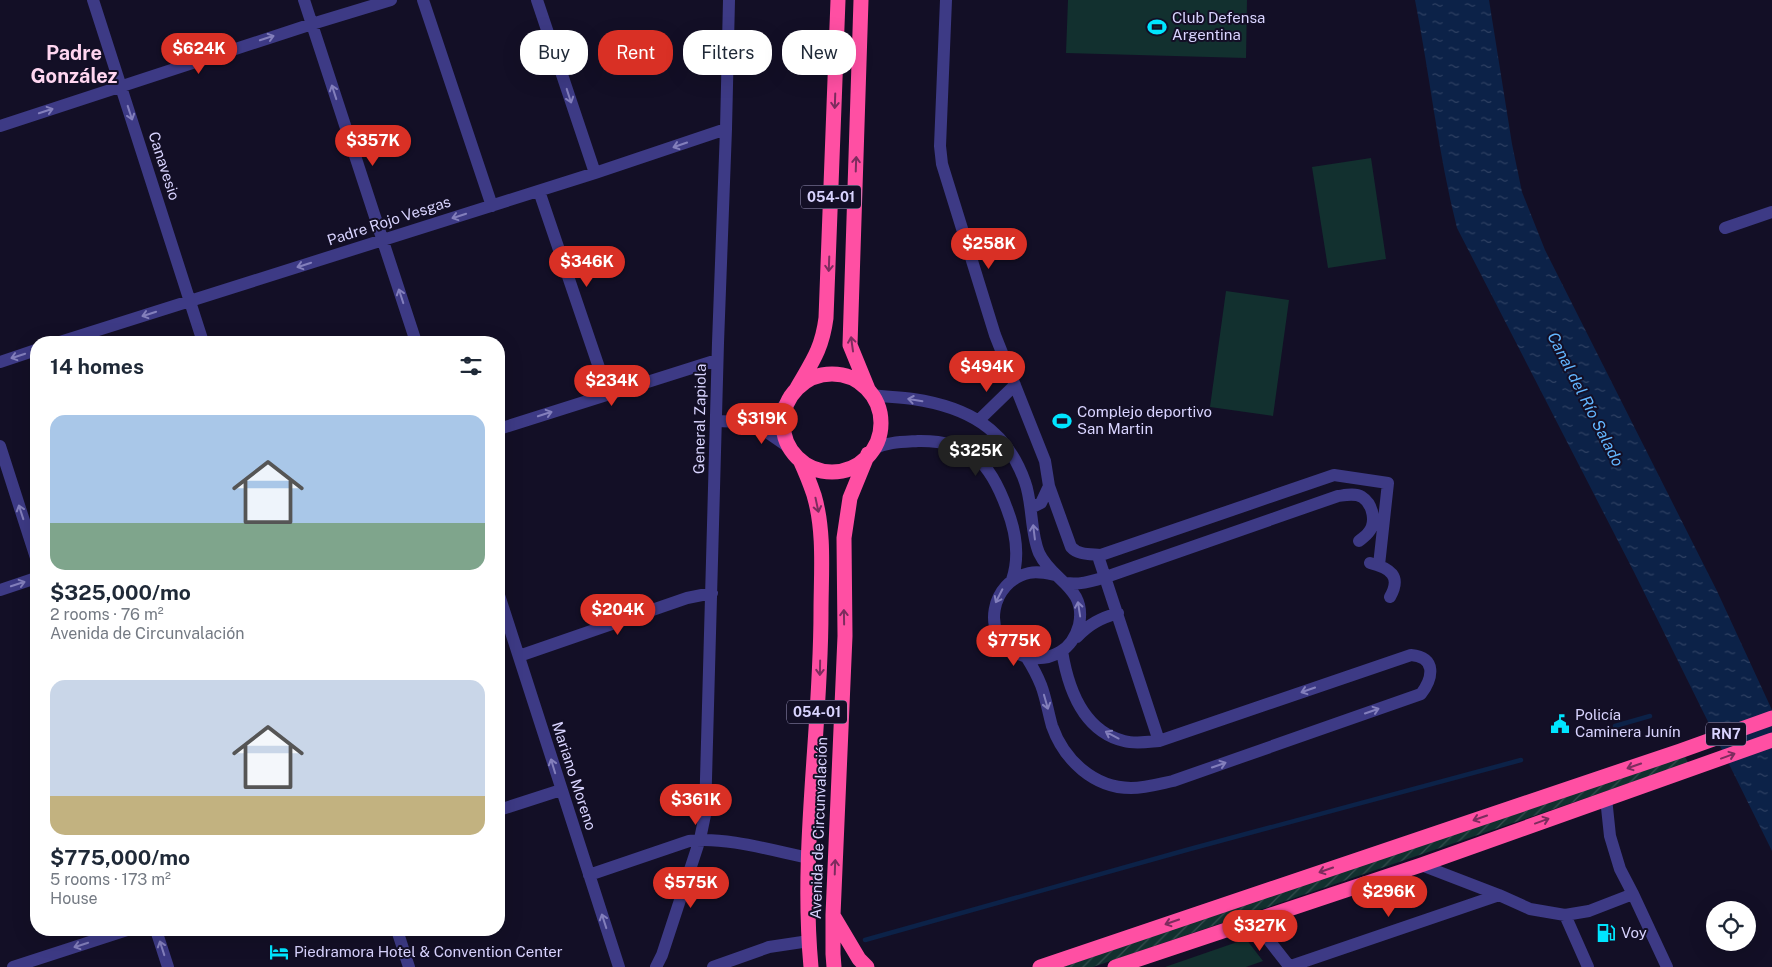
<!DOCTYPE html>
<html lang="en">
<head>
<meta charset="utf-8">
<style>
  body { margin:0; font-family:"Public Sans",sans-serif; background:#f2f2f3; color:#1f2937; height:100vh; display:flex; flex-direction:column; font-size:19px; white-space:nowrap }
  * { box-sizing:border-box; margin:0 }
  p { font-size:16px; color:#747a83 }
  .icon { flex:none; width:28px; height:28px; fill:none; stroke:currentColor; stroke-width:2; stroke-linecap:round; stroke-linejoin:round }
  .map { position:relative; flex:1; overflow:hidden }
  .side { position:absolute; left:30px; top:336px; width:475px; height:600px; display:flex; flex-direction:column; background:#fff; border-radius:20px; box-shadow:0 5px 20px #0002 }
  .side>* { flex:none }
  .banner { position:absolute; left:520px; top:30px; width:475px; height:45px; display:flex; gap:10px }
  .tools { position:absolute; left:1706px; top:901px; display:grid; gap:10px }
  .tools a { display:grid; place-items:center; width:50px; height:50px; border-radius:50%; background:#fff; box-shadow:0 5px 20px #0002; font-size:25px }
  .price { position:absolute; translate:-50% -42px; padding:0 11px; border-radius:18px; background:#d93025; color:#fff; font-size:16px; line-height:32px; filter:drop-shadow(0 1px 2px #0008) }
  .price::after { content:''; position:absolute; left:50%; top:30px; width:15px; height:11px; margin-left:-8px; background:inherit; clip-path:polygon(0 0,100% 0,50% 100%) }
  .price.selected { background:#222; color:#fff }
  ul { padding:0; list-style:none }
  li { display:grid; align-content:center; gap:10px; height:265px; padding:0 20px }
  li span { display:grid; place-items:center; height:155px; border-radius:15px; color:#555 }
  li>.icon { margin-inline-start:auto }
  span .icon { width:90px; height:90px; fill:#fffc; stroke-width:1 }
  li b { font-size:21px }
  h2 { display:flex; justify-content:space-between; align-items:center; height:60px; padding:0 20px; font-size:21px }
  .pill { padding:0 18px; border-radius:20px; background:#fff; box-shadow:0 5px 20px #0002; font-size:18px; line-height:45px }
  .pill.selected { background:#d93025; color:#fff }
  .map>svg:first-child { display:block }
</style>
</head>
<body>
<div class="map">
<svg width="1772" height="967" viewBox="0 0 1772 967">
  <defs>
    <pattern id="garden-furrows" width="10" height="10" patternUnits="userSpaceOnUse" patternTransform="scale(1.25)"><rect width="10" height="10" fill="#12302f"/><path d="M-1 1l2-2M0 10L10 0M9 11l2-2" fill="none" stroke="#344d4e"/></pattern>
    <pattern id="water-ripples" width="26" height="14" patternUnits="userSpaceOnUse" patternTransform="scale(1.25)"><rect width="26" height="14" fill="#0c2248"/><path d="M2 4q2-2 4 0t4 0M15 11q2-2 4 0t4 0" fill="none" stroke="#2f4163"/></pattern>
  </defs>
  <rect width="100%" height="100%" fill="#130f26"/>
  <path fill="#12302f" d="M1068,0H1247L1246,58L1066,53Z
    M1371,158L1386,259L1328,268L1312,167Z
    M1226,291L1289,300L1273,416L1210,407Z
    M1246,939L1263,961L1246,967H1165Z"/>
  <path fill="url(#garden-furrows)" d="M1684,754L1688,763L1093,967H1063Z"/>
  <path fill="url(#water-ripples)" d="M1415,0H1489L1512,144L1522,192L1545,250L1717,591L1772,710V851L1634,572L1457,228C1438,153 1430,76 1415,0Z"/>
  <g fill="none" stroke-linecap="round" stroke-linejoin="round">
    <path stroke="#0c2248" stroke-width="4.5" d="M1615,726L1650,716
      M865,940L1190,849L1521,760"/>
    <path stroke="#3d3a85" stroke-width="12" d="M93,0L203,342
      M304,0L416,342
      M423,0L492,206
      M537,0L595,173
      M946,0L940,146L942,164L995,335L1045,461L1049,486L1041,503L1031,508
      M0,126L312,24L391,0
      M539,191L608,394
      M1725,228L1772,212
      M60,342L595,173L726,129
      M0,362L36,350
      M872,395C885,397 900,397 913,399C967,407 1006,428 1025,482C1033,504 1030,532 1039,553C1052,581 1087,587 1079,625C1076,636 1070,646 1060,652C1046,660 1031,660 1016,653C980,635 991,581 1029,573C1038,571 1046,573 1055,575
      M979,420L1015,385
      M716,421L743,422L755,424L790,448
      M745,421C765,418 775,417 788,401
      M499,429L717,360
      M0,446L36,558
      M873,449C887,442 902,442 918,441C970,440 990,462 1007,509C1016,532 1020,556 1012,580
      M1049,486L1071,547C1078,555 1090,554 1100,555
      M1370,563C1390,568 1402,576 1390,597
      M1066,583C1080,585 1092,581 1106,577L1338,496C1346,495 1355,493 1362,497C1373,504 1377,523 1368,533C1366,536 1362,538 1359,541
      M0,590L36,578
      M499,595L619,967
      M1077,637C1089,624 1101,618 1118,613
      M519,656L687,598L712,593
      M1027,658C1032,666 1037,675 1041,685C1046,698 1048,712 1052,726C1064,760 1094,788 1131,788C1145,788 1159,784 1173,781L1421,694C1433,678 1437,657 1411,655L1159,741C1147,742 1135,744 1124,741C1083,731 1068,688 1062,651
      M1159,741L1098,556L1334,475L1388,483L1379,565
      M499,810L561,790
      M1421,865L1499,895L1530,909L1565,915L1589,911L1633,894L1620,869L1610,836L1606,798
      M589,875L689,841C724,836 774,851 809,858
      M1633,894L1667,967
      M1565,915L1588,967
      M1253,920L1289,966
      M156,930L168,967
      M397,930L409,967
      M13,967L127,930
      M656,967L662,955L700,839L705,815L718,343L726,129L729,0
      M713,967L769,947L809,941
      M1288,967L1499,895"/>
    <path stroke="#ff4fa3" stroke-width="15" d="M861,0L850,345L868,389
      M783 423a49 49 0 1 1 98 0a49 49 0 1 1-98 0Z
      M797,388C812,362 822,349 826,318L838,0
      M800,460C805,471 810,483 814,495C825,532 821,574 821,612C821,730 800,849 811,967
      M834,917L859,959L867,967
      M834,967L833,954V915L845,636L844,538L850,498L868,454
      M1040,967L1680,751L1772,718
      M1115,967L1421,865L1772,740"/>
  </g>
  <defs><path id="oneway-shaft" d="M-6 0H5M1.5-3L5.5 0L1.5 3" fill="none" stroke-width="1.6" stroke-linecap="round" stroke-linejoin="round" transform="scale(1.25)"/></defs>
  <g stroke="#837fbc">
    <use href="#oneway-shaft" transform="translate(267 38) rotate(-18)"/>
    <use href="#oneway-shaft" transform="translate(334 92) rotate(-108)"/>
    <use href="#oneway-shaft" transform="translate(569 96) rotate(72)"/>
    <use href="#oneway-shaft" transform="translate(46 111) rotate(-18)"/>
    <use href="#oneway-shaft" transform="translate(130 113) rotate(72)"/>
    <use href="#oneway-shaft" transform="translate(680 145) rotate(161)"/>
    <use href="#oneway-shaft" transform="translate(459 216) rotate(162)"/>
    <use href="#oneway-shaft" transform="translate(304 265) rotate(162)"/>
    <use href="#oneway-shaft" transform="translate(401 296) rotate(-108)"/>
    <use href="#oneway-shaft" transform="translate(149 314) rotate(162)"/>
    <use href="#oneway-shaft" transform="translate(18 356) rotate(162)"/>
    <use href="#oneway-shaft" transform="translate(915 400) rotate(-171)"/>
    <use href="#oneway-shaft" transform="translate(545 414) rotate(-18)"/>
    <use href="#oneway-shaft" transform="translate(21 512) rotate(-108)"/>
    <use href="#oneway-shaft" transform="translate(1034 532) rotate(-97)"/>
    <use href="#oneway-shaft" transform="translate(18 584) rotate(-18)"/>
    <use href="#oneway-shaft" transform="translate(999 596) rotate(117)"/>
    <use href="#oneway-shaft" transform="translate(1079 609) rotate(-99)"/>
    <use href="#oneway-shaft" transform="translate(1308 690) rotate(161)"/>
    <use href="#oneway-shaft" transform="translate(1046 702) rotate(74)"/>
    <use href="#oneway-shaft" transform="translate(1372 711) rotate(-19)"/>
    <use href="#oneway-shaft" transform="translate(1112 735) rotate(-152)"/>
    <use href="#oneway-shaft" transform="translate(1219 765) rotate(-19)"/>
    <use href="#oneway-shaft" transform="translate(553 766) rotate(-107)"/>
    <use href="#oneway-shaft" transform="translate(604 921) rotate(-108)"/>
    <use href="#oneway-shaft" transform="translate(81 945) rotate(162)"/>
    <use href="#oneway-shaft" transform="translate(162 948) rotate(-108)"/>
  </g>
  <g stroke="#7d2c5e">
    <use href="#oneway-shaft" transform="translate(835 101) rotate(92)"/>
    <use href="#oneway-shaft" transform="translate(856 164) rotate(-88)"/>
    <use href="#oneway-shaft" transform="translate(829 264) rotate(92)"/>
    <use href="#oneway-shaft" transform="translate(852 344) rotate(-98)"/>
    <use href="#oneway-shaft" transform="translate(817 505) rotate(78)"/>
    <use href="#oneway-shaft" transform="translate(844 617) rotate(-91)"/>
    <use href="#oneway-shaft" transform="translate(820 668) rotate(91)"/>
    <use href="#oneway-shaft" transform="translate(1728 756) rotate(-20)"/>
    <use href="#oneway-shaft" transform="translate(1634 766) rotate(161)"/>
    <use href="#oneway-shaft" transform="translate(1480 818) rotate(161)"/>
    <use href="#oneway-shaft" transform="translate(1542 821) rotate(-20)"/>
    <use href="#oneway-shaft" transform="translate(835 867) rotate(-88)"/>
    <use href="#oneway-shaft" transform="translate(1326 870) rotate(161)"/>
    <use href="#oneway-shaft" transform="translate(1172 922) rotate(161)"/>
  </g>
  <defs>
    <g id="stadium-bare" transform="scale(1.5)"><path d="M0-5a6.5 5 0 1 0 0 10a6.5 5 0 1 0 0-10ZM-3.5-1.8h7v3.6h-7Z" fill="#00e5ff" stroke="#130f26" stroke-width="2.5" paint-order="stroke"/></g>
    <g id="civic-bare" transform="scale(1.5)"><path d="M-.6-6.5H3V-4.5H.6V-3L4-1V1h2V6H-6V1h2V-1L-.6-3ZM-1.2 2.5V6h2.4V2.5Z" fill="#00e5ff" stroke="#130f26" stroke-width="2.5" paint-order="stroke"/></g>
    <g id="fuel-bare" transform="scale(1.5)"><path d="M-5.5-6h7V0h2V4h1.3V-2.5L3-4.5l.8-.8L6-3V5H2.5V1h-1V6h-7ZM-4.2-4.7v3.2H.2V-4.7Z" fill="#00e5ff" stroke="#130f26" stroke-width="2.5" paint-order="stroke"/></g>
    <g id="hotel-bare" transform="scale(1.5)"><path d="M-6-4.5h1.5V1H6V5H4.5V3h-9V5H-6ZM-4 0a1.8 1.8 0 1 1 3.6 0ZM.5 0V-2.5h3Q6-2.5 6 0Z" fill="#00e5ff" stroke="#130f26" stroke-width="2.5" paint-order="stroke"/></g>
  </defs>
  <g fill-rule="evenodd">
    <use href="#stadium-bare" x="1157" y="27"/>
    <use href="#stadium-bare" x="1062" y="421"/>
    <use href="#civic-bare" x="1560" y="724"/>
    <use href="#fuel-bare" x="1606" y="933"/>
    <use href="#hotel-bare" x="279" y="952"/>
  </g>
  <g text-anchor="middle" stroke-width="4" stroke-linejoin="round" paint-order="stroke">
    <g fill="#130f26" stroke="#9e99be" stroke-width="1">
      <rect x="801" y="185.5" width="60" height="23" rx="4"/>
      <rect x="787" y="700.5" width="60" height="23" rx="4"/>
      <rect x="1706" y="722.5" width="40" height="23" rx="4"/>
    </g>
    <g font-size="14" font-weight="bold" fill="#d9d4ff">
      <text x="831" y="202">054-01</text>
      <text x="817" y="717">054-01</text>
      <text x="1726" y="739">RN7</text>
    </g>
    <g font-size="15" fill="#d9d4ff" stroke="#130f26" text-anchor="start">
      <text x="1172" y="23">Club Defensa<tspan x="1172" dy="17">Argentina</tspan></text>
      <text x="1077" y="417">Complejo deportivo<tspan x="1077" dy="17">San Martin</tspan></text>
      <text x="1575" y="720">Policía<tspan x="1575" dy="17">Caminera Junín</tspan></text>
      <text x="1621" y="938">Voy</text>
      <text x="294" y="957">Piedramora Hotel &amp; Convention Center</text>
    </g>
    <g font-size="15" fill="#d9d4ff" stroke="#130f26">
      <text transform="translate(164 166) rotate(72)" y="5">Canavesio</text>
      <text transform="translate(389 221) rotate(-18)" y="5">Padre Rojo Vesgas</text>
      <text transform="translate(700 419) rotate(-89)" y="5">General Zapiola</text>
      <text transform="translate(574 776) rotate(72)" y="5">Mariano Moreno</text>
      <text transform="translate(819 828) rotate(-88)" y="5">Avenida de Circunvalación</text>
    </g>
    <g font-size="16" font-style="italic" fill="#62b6ff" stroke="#130f26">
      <text transform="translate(1586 399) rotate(63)" y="6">Canal del Río Salado</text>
    </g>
    <g font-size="20" font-weight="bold" fill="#ffd6f0" stroke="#130f26">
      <text x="74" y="60">Padre<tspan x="74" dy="23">González</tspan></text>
    </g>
  </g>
</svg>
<div class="tools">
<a><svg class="icon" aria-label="locate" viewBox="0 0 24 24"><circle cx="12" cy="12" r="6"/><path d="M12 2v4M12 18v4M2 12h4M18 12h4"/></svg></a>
</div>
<b class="price" style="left:199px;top:75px">$624K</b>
<b class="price" style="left:373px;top:167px">$357K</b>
<b class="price" style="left:989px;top:270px">$258K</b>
<b class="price" style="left:587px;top:288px">$346K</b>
<b class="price" style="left:987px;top:393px">$494K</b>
<b class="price" style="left:612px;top:407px">$234K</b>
<b class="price" style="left:762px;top:445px">$319K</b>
<b class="price selected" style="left:976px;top:477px">$325K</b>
<b class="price" style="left:618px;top:636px">$204K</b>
<b class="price" style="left:1014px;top:667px">$775K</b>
<b class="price" style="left:696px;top:826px">$361K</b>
<b class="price" style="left:691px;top:909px">$575K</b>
<b class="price" style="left:1389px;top:918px">$296K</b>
<b class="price" style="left:1260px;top:952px">$327K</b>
<div class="banner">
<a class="pill">Buy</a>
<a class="pill selected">Rent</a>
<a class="pill">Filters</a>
<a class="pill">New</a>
</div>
<section class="side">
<h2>14 homes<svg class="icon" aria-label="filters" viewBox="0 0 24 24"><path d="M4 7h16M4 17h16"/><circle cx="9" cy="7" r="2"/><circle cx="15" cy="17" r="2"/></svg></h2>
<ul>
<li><span style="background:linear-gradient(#a9c7e8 70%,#7fa58c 0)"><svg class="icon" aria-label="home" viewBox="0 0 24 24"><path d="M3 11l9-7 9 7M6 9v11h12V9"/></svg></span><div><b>$325,000/mo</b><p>2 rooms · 76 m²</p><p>Avenida de Circunvalación</p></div></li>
<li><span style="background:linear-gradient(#c9d6e8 75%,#c2b280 0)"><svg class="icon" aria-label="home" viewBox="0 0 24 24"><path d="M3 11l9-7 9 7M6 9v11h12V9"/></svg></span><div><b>$775,000/mo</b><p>5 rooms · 173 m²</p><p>House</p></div></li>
</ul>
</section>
</div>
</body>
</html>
